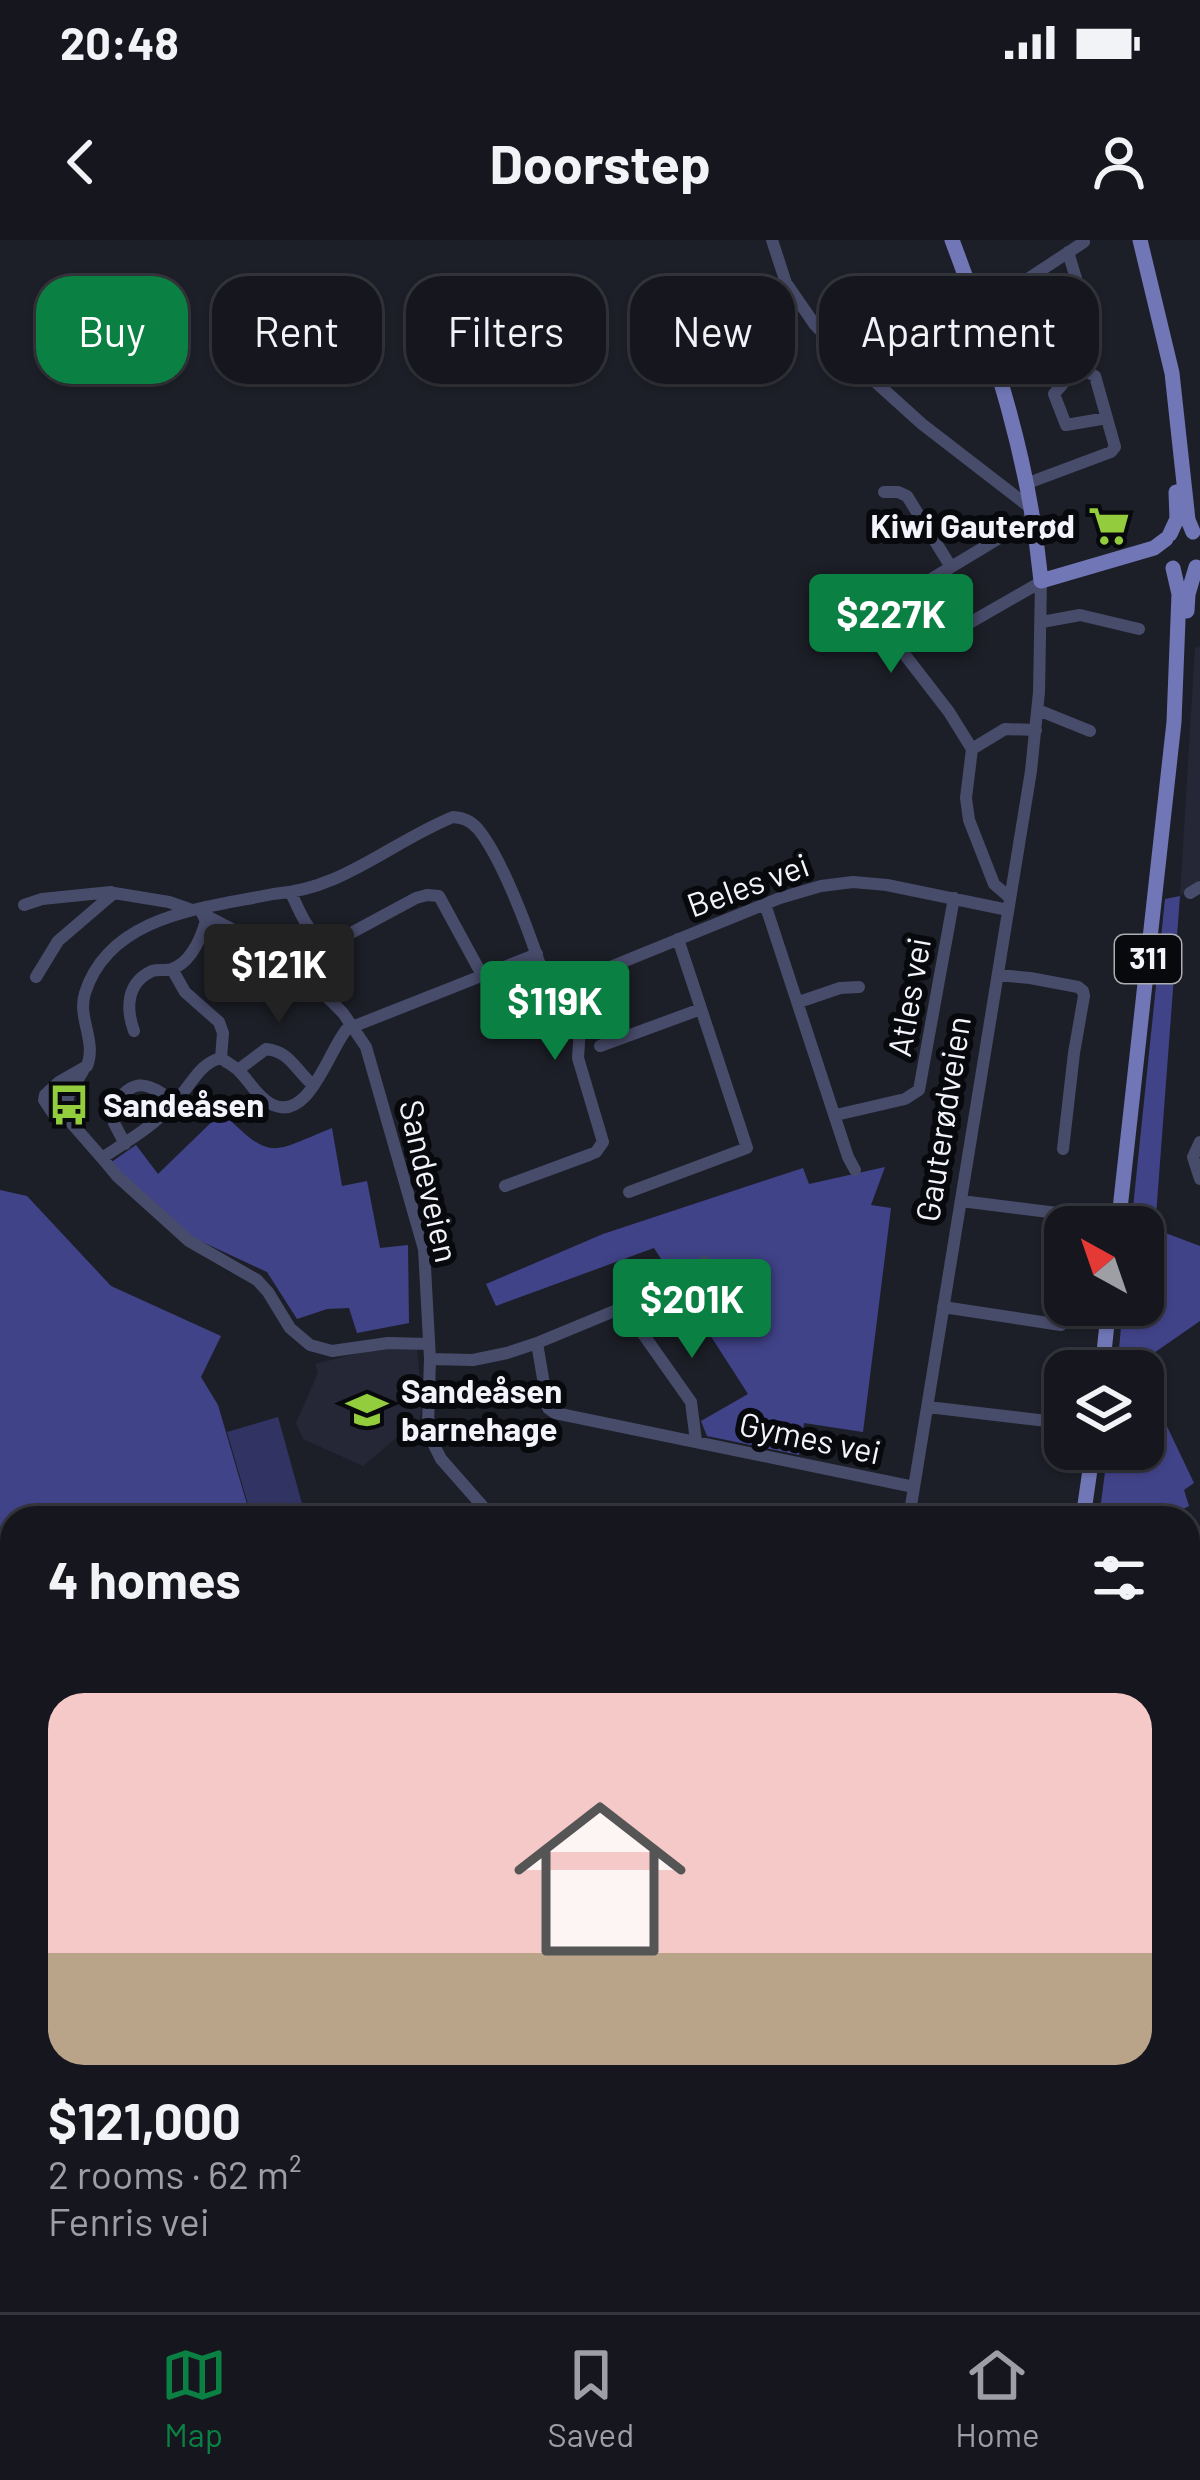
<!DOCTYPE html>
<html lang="en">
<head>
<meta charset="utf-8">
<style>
  body { margin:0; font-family:Barlow,sans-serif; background:#23242b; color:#f1f3f6; height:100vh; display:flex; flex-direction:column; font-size:45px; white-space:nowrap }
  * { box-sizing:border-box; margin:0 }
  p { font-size:39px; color:#9e9fa4 }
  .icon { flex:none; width:66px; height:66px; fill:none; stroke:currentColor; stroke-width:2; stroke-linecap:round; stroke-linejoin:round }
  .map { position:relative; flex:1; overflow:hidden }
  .panel { position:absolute; left:0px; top:1266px; width:1200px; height:807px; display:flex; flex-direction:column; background:#16171e; border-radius:36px 36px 0 0; box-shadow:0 3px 9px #0004,0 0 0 3px #35363c }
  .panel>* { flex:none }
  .top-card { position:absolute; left:36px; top:36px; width:1128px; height:108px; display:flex; gap:24px }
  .needle { width:78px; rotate:320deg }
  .buttons { position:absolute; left:1044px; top:966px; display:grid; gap:24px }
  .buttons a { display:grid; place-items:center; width:120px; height:120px; border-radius:24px; background:#16171e; box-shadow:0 3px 9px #0004,0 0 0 3px #35363c; font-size:60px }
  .price { position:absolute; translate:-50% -102px; padding:0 27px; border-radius:12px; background:#0b8043; color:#fff; font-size:39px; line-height:78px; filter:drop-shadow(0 3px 6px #0008) }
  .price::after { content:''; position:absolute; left:50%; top:72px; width:36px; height:27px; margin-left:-18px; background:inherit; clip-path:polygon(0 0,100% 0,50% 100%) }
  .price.selected { background:#222; color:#fff }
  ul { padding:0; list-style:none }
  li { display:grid; align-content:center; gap:24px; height:636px; padding:0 48px }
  li span { display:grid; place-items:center; height:372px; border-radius:36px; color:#555 }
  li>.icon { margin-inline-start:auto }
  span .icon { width:216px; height:216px; fill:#fffc; stroke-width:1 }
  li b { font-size:51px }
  h2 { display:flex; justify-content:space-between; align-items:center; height:144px; padding:0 48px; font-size:51px }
  .pill { padding:0 42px; border-radius:36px; background:#16171e; box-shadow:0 3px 9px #0004,0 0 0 3px #35363c; font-size:42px; line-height:108px }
  .pill.selected { background:#0b8043; color:#fff }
  .status { display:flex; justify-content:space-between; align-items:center; height:84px; padding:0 60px; background:#16171e; direction:ltr }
  .status svg { height:33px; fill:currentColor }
  header { display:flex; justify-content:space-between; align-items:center; height:156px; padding:0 48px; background:#16171e; font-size:54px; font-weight:700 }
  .tabs { display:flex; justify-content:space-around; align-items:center; height:168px; border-top:3px solid #35363c; background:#16171e; font-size:33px; color:#9e9fa4 }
  .tabs a { display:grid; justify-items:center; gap:6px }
  .tabs .selected { color:#0b8043 }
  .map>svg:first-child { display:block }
</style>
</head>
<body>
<div class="status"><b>20:48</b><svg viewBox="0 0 49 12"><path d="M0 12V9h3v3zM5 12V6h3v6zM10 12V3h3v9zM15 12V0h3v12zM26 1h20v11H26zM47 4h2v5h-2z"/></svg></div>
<header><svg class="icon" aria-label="back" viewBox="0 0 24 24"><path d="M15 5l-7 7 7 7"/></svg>Doorstep<svg class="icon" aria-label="person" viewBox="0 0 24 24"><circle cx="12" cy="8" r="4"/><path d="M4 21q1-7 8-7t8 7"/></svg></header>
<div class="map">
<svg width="1200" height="2072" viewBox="0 0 1200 2072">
  <rect width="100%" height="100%" fill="#1d1f28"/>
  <path fill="#252737" d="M1200,407V640L1180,656L1195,408Z
    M383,1107L417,1109L422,1166L420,1178L363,1226L303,1199L296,1183L318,1133L315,1124Z"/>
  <path fill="#313463" d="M278,1177L306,1278H252L227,1192Z
    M0,1367L12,1369V1453L0,1445Z"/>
  <path fill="#414389" d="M1180,656L1155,989L1200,1006V1081L1138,1124L1141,1131H1117L1123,1065H1143V987H1131L1165,659Z
    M222,872C272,922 270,913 332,888L342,946L367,941L380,1008L408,1005L409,1083L357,1093L349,1068L327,1069L297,1079L267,1032L194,998L110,923L136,905L158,934Z
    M885,927L871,965L891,968L863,1192L804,1183L799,1215L707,1196L701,1181L748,1154L654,1008L496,1066L486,1044L603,994L803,928L809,944Z
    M0,950L27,956L111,1046L221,1096L201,1137L218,1165L251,1278H12V1364L0,1365Z
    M1143,1136L1194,1243L1184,1250L1189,1266L1165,1278H1099L1108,1209H1143Z"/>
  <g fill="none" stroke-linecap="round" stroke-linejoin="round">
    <path stroke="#484c6b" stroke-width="12" d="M772,0L786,43L815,85L830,101L922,184L1032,269
      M1025,40L1037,57L1045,61L1078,45L1068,12
      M979,71L1084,2
      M1061,110L1072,133L1054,154L1066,185L1107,178
      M1009,127L1087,100L1090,94L1078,45
      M1028,243L1111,212L1115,207L1095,136L1085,131L1072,133
      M884,252H898L907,256L951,327
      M1042,382L1080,375L1139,389
      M959,389L1041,342
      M1038,470L1090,491
      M972,509L1005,489L1036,490
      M291,653C302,675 309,703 338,700L416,658L427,655L439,656L482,735
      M1190,653L1200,647
      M1009,657L994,644L969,580L966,558L972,509L949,472L905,415L883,378V373L888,368L918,347L1034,277
      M765,664L848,917L855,930
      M24,665L42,659L111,652
      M205,675L262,705L305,735L343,773L366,807L424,1009L430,1119L428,1185L431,1199L441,1219L493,1278
      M172,729L185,752L219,782L223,793L221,818
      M998,735L1030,738L1078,747L1083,751L1084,756L1074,813L1063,909
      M36,737L58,701L114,653L169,662L192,670
      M799,762L840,748L859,747
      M134,791C126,769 126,743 152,731C158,729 166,731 172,729C191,722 201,698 206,681L201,671
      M600,806L701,769
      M238,830L266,809C290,811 296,831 313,845
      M83,831L68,856L67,878L102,918
      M66,871L54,875L44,860L45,855L59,842L87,826C97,801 77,778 85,753C110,674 206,668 273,654C342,650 391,602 453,577C463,578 470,580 478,589C501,617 527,686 539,722C546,734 551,743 566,745L780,658L821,646L853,642L887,645L1008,670
      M836,875L905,859L919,850L954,658
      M1200,902L1193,917L1200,939
      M125,904L114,883L112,869C133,835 148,842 175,863
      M505,946L589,915L596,912L603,902L578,818L581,772L573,742
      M629,952L747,908L678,699
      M961,961L1081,976
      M705,1022L624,1067L537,1103L548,1168L555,1173L914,1247
      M624,1067L691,1162L696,1201
      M943,1067L1061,1085
      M428,1104L388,1103L332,1111L310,1105L290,1088L268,1052L257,1040L189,1001L117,936L102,918C135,896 160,883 185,850C196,836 204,822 221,818C226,822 232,825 237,829C249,840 257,857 271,864C309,884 329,809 347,789L537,714
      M430,1119L473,1120L507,1113L537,1103
      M928,1167L1047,1181
      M911,1269L985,1278
      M909,1278L1031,531L1039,452L1041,341
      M1188,1345L1192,1351L1200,1352
      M1188,1382L1200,1381
      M0,1450L12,1459
      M0,1527L12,1535
      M0,1679L12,1684
      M0,1797L12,1811
      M0,1983L12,2000
      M0,2043L12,2046
      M366,2061L403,2072
      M51,2072L57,2061
      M244,2072L248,2061
      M351,2072L355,2061
      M439,2072L472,2068L514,2072"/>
    <path stroke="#7177b6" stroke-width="15" d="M952,0C995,114 1029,219 1041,341L1154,308L1166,299
      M1140,0L1172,133L1188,280L1193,292
      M1170,294L1177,279L1176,252
      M1187,371L1188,354L1196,327
      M1118,987L1174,482L1179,354L1173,328
      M1102,1131L1109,1065
      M1083,1278L1093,1209
      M1188,1466L1200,1460
      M573,2061L576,2072
      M529,2072L532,2061"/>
  </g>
  <defs>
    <g id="supermarket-bare" transform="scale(3.24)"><path d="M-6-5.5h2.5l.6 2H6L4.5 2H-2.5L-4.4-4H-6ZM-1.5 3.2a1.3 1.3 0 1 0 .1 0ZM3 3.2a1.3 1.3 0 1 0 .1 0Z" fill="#93cc3d" stroke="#08090d" stroke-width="2.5" paint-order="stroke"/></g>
    <g id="bus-bare" transform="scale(3.24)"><path d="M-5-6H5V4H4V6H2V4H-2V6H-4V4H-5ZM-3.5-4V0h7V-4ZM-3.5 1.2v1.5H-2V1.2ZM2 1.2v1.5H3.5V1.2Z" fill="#93cc3d" stroke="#08090d" stroke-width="2.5" paint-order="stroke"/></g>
    <g id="school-bare" transform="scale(3.24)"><path d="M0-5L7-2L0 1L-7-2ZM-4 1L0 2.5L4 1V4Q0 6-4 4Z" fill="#93cc3d" stroke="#08090d" stroke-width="2.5" paint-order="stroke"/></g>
  </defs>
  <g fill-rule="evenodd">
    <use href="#supermarket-bare" x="1109" y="286"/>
    <use href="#bus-bare" x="69" y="865"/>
    <use href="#school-bare" x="367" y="1170"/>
  </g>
  <g text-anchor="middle" stroke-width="12" stroke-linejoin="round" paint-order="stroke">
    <rect fill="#08090d" stroke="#acaeb4" stroke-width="3" x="1115" y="695" width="66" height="48" rx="9"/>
    <g font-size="30" font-weight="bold" fill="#f3f4fb">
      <text x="1148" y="729">311</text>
    </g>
    <g font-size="33" font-weight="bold" fill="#f3f4fb" stroke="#08090d" text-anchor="start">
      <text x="1075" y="298" text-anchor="end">Kiwi Gauterød</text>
      <text x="103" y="877">Sandeåsen</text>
      <text x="401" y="1163">Sandeåsen<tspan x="401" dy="38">barnehage</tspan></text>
    </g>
    <g font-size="33" fill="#f3f4fb" stroke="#08090d">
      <text transform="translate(748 645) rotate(-20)" y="12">Beles vei</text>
      <text transform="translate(909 757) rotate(-80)" y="12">Atles vei</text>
      <text transform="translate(943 879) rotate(-81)" y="12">Gauterødveien</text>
      <text transform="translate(429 941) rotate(77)" y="12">Sandeveien</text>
      <text transform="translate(810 1198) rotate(12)" y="12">Gymes vei</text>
    </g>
  </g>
</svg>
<div class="buttons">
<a><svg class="needle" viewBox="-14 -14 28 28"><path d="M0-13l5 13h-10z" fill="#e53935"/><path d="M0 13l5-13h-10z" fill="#9e9fa4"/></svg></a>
<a><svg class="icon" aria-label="layers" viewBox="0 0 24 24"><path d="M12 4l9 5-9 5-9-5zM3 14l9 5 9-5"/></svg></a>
</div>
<b class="price" style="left:891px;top:436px">$227K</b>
<b class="price selected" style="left:279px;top:786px">$121K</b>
<b class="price" style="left:555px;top:823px">$119K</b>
<b class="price" style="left:692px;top:1121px">$201K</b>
<div class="top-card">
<a class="pill selected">Buy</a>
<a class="pill">Rent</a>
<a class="pill">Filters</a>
<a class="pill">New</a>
<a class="pill">Apartment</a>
</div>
<section class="panel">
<h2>4 homes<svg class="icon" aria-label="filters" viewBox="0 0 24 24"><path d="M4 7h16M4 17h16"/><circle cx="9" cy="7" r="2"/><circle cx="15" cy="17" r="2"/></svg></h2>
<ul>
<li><span style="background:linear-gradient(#f6c9c9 70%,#b9a48a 0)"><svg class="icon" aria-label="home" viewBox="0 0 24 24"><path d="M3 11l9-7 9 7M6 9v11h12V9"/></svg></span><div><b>$121,000</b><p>2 rooms · 62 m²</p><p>Fenris vei</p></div></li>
</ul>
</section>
</div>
<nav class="tabs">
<a class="selected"><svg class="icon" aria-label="map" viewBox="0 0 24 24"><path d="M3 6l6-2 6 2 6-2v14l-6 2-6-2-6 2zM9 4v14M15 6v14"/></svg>Map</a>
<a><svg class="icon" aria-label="saved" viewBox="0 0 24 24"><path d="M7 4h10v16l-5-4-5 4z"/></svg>Saved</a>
<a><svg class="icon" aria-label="home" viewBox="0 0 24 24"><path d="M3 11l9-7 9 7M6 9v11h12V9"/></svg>Home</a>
</nav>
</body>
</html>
